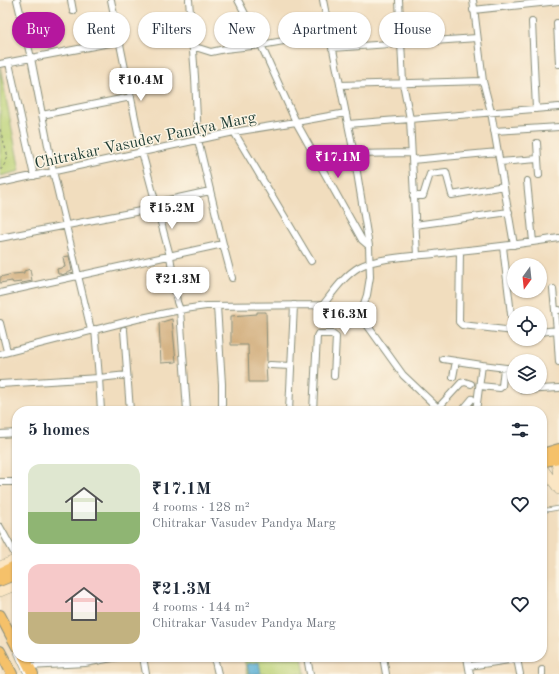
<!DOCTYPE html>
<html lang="en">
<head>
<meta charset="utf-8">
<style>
  body { margin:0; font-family:"Old Standard TT",serif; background:#f6f6f7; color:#1f2937; height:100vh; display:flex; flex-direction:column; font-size:15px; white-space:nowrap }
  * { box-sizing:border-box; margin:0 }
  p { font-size:13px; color:#747a83 }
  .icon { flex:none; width:22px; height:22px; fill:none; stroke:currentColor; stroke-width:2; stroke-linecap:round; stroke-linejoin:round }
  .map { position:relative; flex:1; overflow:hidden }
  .side { position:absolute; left:12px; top:406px; width:535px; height:256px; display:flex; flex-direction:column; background:#fff; border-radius:16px; box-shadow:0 1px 3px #0004 }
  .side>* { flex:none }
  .top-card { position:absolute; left:12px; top:12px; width:535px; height:36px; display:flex; gap:8px }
  .needle { width:26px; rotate:195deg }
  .controls { position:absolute; left:507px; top:258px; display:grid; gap:8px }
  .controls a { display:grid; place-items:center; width:40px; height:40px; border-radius:50%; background:#fff; box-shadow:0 1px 3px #0004; font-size:20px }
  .price { position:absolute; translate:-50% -34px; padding:0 9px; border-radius:8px; background:#fff; color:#222; font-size:13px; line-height:26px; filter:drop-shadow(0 1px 2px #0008) }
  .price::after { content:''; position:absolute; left:50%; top:24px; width:12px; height:9px; margin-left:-6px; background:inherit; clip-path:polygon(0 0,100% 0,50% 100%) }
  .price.on { background:#b5179e; color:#fff }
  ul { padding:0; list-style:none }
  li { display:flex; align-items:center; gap:12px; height:100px; padding:0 16px }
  li span { display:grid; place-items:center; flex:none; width:112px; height:80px; border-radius:12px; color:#555 }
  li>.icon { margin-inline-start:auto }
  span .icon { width:48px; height:48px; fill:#fffc; stroke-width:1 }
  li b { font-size:17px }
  h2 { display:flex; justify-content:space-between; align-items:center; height:48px; padding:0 16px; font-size:17px }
  .chip { padding:0 14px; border-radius:18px; background:#fff; box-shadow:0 1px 3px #0004; font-size:14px; line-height:36px }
  .chip.on { background:#b5179e; color:#fff }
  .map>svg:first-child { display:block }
</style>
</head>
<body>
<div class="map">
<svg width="559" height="674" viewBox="0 0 559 674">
  <rect width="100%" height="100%" fill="#fcf5e5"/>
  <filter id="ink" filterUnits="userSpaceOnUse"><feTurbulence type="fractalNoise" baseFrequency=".025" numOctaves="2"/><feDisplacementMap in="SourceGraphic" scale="8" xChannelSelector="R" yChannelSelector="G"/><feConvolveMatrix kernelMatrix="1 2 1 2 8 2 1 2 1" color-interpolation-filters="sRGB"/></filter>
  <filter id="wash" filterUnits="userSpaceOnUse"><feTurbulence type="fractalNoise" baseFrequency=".012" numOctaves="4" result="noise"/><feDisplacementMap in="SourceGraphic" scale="16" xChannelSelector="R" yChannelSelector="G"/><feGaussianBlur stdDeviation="0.9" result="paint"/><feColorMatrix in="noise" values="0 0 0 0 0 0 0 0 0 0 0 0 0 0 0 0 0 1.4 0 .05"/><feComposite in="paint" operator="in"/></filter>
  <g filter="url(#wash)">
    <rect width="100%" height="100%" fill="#f1ddbe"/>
    <path fill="#bad175" stroke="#6c8754" d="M0,67L20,171L0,176Z
      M244,657H302L305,674H247Z"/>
    <path fill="#58afd5" stroke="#3c7684" d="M259,662L261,674H249L247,664Z"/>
    <g id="blocks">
      <path fill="#cfa976" d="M69,256L72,271L62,275V274H58L57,269L65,267L63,257Z
        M30,269L32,281L22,283V282L13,283L12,281L0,283V277L13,274L24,273V271Z
        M257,312H266L267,361L266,365L267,382H249L248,345H231V316L257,314Z
        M172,319L176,362L161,363L159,323Z"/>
    </g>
  </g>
  <g filter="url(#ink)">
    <use href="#blocks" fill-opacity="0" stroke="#888d79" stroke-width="1"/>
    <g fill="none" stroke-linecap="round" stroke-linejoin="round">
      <g stroke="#888d79" stroke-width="4.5">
        <path id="lane" d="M542,508L547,510L559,508
          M15,648L17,655
          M18,657L26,674"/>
      </g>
      <g stroke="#888d79" stroke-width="8">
        <path id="street" d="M17,0L31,58L53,171L91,330
          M71,0L73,11
          M111,0L142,152L170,256L177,302L180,310L187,411
          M238,0L261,45L296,122L362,240L369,246
          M323,0L354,154L369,246L370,277L367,295L360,315
          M399,0L403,83L410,119L417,256
          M473,0L483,81L491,112L514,245
          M473,10L559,1
          M532,22L536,109
          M557,23L559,64
          M192,46L211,52L225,49L261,45L329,33
          M332,48L477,38
          M9,63L34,176
          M0,64L120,41
          M340,85L483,81
          M42,115L131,97
          M348,124L559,107
          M494,131L559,127
          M234,132L311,261
          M537,143L539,175
          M354,154L411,153
          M412,160L498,152
          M500,162L538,159
          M527,181L533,242
          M0,183L234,132L296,122L346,113
          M413,196H423L430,174L446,172L452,195L504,186
          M155,203L210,191
          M415,225L509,212
          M0,238L156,208
          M223,244L232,278
          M503,247L513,331
          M460,251L459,322L462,325L514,331
          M553,289L555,310
          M0,293L223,244L198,140L195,77L189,0
          M323,305C334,291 344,276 359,267C375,258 415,256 434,254C476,249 517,245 559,238
          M217,306L222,384V411
          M360,315L403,375L441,411
          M0,323L7,351
          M124,330L130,411
          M557,330L555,310H559
          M540,332L557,330L559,362
          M0,354L137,319L185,309L206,306L323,305L360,315
          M443,359L482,365L476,411
          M270,365L291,366
          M482,365L514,369
          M453,377L456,361
          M0,384L99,378L95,329
          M480,386L500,388L502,386L504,368
          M522,390L559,388
          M438,408L461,383L465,382L471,384
          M101,411L99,378L127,375
          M289,411L294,305
          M313,411L317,336L318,334H332L336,337L334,376
          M462,411L472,399
          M0,434L17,433
          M0,482H17
          M0,527L17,558
          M143,657L146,674
          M214,657L218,674
          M307,657L310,674
          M383,657L386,674
          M467,657L470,674
          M29,666L85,663L118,657
          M469,666L517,659L520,674
          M542,670V674"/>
      </g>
      <g stroke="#888d79" stroke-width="10">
        <path id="secondary" d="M555,452L559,486
          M542,467L559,490
          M0,566L17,559
          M0,592L17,585"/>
      </g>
      <g stroke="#888d79" stroke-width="12">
        <path id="primary" d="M542,454L559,449
          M542,462L559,458
          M0,573L17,565
          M0,581L17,574
          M0,615L17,647
          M0,651L12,674
          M24,657L33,674"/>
      </g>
      <path stroke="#888d79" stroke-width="1" stroke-dasharray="3 3" stroke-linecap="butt" d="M0,129L8,157L2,169H0"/>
      <use href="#lane" stroke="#fff" stroke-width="3"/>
      <use href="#street" stroke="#fff" stroke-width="6"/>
      <use href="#secondary" stroke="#fbe6c4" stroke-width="9"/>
      <use href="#primary" stroke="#f5c16b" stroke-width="10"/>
    </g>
  </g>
  <g text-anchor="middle" stroke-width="3" stroke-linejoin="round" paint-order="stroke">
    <g font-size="16" fill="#1f3d34" stroke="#fcf5e5">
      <text transform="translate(145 139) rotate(-12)" y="6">Chitrakar Vasudev Pandya Marg</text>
    </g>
  </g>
</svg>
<div class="controls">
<a><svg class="needle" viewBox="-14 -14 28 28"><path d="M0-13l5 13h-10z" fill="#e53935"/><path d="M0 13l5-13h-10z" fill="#747a83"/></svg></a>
<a><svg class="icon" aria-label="locate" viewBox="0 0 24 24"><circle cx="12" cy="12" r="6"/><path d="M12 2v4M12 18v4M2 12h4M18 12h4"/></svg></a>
<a><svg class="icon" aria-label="layers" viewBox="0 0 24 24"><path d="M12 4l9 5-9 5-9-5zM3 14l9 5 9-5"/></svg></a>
</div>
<b class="price" style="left:141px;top:102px">₹10.4M</b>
<b class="price on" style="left:338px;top:179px">₹17.1M</b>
<b class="price" style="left:172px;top:230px">₹15.2M</b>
<b class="price" style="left:178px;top:301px">₹21.3M</b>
<b class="price" style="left:345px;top:336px">₹16.3M</b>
<div class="top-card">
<a class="chip on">Buy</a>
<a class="chip">Rent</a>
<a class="chip">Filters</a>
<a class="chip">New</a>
<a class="chip">Apartment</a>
<a class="chip">House</a>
</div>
<section class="side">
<h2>5 homes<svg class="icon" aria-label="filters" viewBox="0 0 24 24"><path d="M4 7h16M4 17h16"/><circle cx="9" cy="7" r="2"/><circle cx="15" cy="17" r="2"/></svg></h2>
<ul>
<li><span style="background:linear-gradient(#dfe7d0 60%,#8fb573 0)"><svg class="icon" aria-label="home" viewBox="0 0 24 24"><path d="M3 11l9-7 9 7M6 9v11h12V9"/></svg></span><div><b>₹17.1M</b><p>4 rooms · 128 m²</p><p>Chitrakar Vasudev Pandya Marg</p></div><svg class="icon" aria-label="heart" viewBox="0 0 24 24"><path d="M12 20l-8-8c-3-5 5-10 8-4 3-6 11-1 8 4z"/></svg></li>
<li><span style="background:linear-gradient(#f6c9c9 60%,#c2b280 0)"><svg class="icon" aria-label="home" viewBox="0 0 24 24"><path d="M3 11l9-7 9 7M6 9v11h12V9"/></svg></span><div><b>₹21.3M</b><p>4 rooms · 144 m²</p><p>Chitrakar Vasudev Pandya Marg</p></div><svg class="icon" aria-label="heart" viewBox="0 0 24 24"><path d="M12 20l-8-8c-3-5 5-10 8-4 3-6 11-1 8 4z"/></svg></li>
</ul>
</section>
</div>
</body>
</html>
